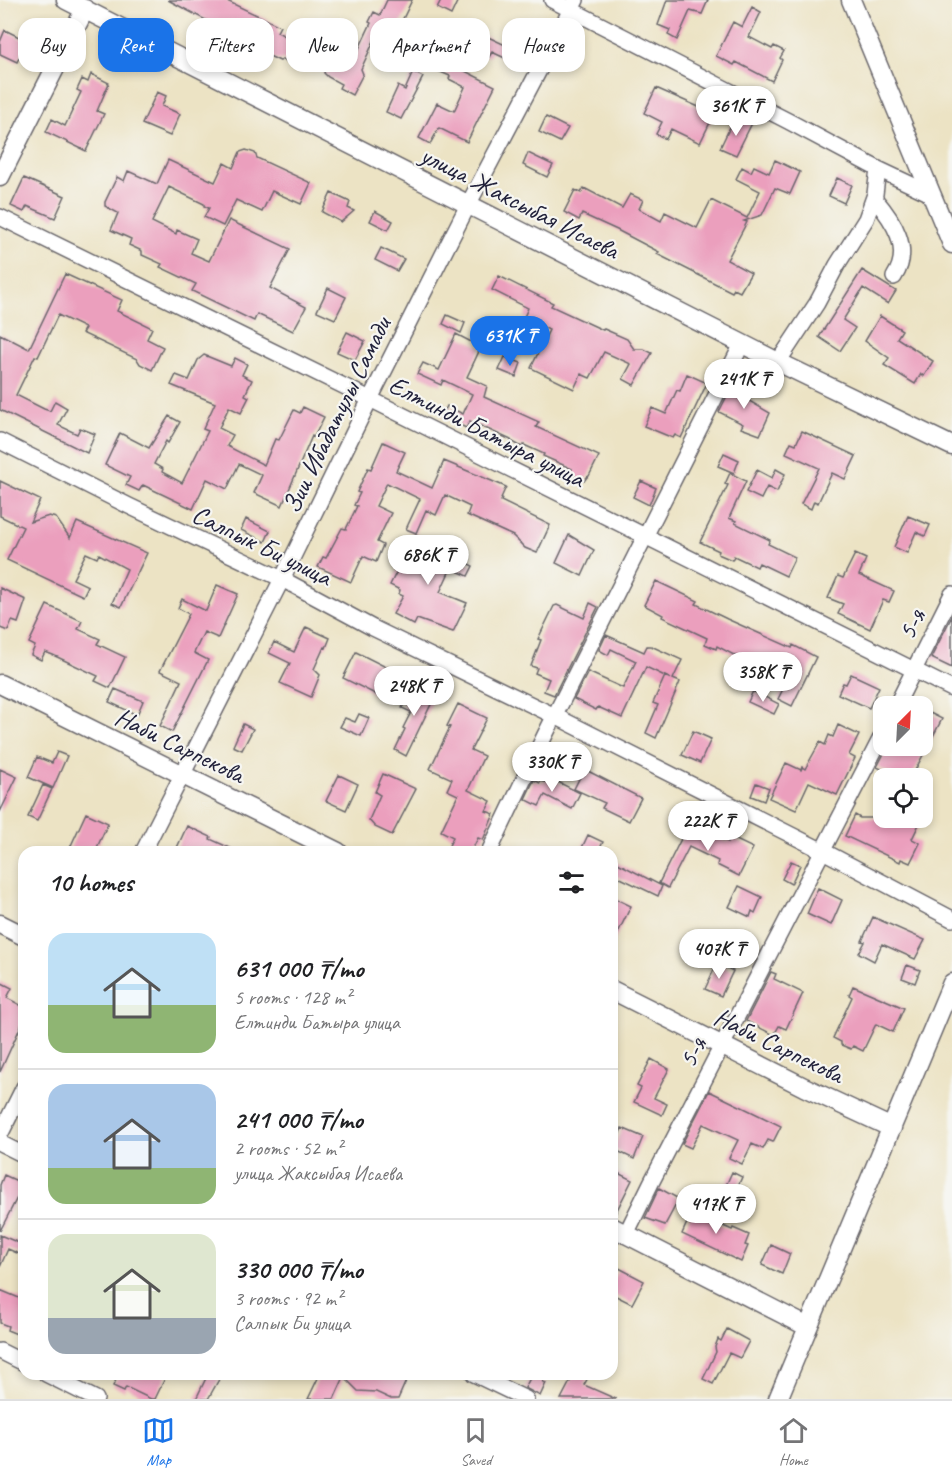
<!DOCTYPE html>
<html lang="en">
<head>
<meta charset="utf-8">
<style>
  body { margin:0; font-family:Caveat,sans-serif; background:#f6f6f6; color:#202124; height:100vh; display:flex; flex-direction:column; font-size:22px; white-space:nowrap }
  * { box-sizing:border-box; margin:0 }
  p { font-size:20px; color:#757577 }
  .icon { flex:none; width:33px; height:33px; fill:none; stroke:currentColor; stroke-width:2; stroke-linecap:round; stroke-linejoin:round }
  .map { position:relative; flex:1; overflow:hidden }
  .side { position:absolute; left:18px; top:846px; width:600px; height:534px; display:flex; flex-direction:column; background:#fff; border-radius:18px; box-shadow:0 3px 9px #0003 }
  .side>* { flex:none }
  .hud { position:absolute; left:18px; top:18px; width:600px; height:54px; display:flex; gap:12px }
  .needle { width:39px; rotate:24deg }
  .controls { position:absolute; left:873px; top:696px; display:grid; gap:12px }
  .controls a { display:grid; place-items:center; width:60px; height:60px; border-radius:12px; background:#fff; box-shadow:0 3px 9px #0003; font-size:30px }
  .price { position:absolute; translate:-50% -51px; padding:0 14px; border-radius:21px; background:#fff; color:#222; font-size:20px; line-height:39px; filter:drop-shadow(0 2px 3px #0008) }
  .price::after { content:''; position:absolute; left:50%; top:36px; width:18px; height:14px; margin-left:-9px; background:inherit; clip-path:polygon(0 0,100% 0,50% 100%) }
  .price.selected { background:#1a73e8; color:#fff }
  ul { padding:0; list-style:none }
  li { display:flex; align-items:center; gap:18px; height:150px; padding:0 30px }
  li+li { border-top:2px solid #e0e0e0 }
  li span { display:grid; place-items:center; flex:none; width:168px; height:120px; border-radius:18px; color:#555 }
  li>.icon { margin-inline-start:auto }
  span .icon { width:72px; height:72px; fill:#fffc; stroke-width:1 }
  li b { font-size:26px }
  h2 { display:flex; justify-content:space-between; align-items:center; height:72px; padding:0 30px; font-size:26px }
  .pill { padding:0 21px; border-radius:18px; background:#fff; box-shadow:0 3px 9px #0003; font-size:21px; line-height:54px }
  .pill.selected { background:#1a73e8; color:#fff }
  .dock { display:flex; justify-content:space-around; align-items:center; height:84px; border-top:2px solid #e0e0e0; background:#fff; font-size:16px; color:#757577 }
  .dock a { display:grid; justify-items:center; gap:3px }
  .dock .selected { color:#1a73e8 }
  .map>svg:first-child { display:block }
</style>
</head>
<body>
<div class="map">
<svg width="952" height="1399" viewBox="0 0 952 1399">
  <rect width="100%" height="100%" fill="#f6f6f2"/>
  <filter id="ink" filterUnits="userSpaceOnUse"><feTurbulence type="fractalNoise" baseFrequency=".0167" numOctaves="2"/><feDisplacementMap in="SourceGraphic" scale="12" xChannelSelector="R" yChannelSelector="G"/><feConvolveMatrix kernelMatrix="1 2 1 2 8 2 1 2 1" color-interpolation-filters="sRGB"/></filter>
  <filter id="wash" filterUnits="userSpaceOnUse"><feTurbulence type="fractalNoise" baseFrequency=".008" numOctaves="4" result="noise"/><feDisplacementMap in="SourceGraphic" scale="24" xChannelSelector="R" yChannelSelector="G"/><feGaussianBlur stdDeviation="1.35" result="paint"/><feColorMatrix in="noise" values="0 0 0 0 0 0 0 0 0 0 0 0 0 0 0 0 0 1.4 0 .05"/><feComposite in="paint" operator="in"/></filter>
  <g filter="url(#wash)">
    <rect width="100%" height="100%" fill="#ece3c4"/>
    <g id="blocks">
      <path fill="#eb9fbd" d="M168,0H225L280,26L277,32L301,44L291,64L282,59L280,61L232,39L234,35Z
        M387,0H412L400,25L411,30L406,40L380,28L361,69L363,74L352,95L339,88L341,84L328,77L324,73L327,59L333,46L355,57L371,23L369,22L374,12L380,15Z
        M441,0H458L451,15L437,8Z
        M667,0H708L702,14L690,11L677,40L668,35L670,30L658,25Z
        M752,7L761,12L749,37L772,49L774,46L784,51L780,58L782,60L772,81L736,62L734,65L716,56L733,22L742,27Z
        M5,30L27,41L17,62L0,54V42Z
        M486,36L514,49L509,60L492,52L489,57L479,52Z
        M435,58L454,67L455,66L495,86L467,142L439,128L430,144L419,138L437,103L454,111L465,87L449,79L450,76L431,68Z
        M413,72L423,77L401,119L386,112L398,86L405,90Z
        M91,74L109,83L97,111L104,114L86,151L46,132L52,119L65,126L81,92L77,90L82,79L88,82Z
        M656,88L701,108L708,94L721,100L700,143L671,129L666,139L656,134L662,122L644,113Z
        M157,92L166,96L162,106L180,114L170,136L142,124Z
        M546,117L568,128L560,142L539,132Z
        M743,118L752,123L736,155L720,148L731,125L738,128Z
        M246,150L255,153L257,158L311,183L301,204L272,191L262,212L236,200L223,226L204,217L209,208L204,206V204L169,187L152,222L176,234L177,230L197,239L191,253L209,261L229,220L290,249L270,288L306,307L293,331L257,314L254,321L192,291L196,284L160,267L162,264L142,255V251L129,245L131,239L111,230L118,213L105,206V202L117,177L124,181L128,171L157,184L168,160L215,182L224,163L233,168L240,152Z
        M528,153L553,165L547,177L523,165Z
        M775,160L800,172L790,194L775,188L762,215L744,221L747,222L727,260L751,273L740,292L734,289L732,292L657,254L659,252L617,230L582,214L579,220L564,212L575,190L581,193L584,188L622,208L630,194L643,200L639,209L661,221L665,212L697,228L711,200L747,218L760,191L736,179L742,167L751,172L754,166L769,173Z
        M24,178L65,196L55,218L27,206L24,212L11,206Z
        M837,178L852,185L844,203L829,196Z
        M331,193L350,202L348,208L354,211L341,222L322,212Z
        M375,211L393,221L388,230L370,221Z
        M381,248L404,259L397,271L375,260Z
        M862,270L896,291L888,304L863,288L843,320L855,328L840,351L819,337Z
        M65,274L122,300L117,311L152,328L147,339L163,347L152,370L140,364L137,359L82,333L85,328L58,315L38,357L35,356L16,395L44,409L50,411L55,401L67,408L58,425L77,434L80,428L95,434L87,453L0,410V334L29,349Z
        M499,276L553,303L551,306L603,330L604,329L627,339L634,349H644L652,353L634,385L623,379L631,364L604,352L590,378L581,374L574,389L531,368L549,330L524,317L528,308L492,290Z
        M328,288L346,297L335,319L317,311Z
        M447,315L465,323L461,333L443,324Z
        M880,316L902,330L897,338L933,361L924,376L921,374L915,384L884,365L889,358L865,341Z
        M347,332L365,341L355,360L337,352Z
        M456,334L481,347L467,377L487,386L484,397L539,422L536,427L599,456L589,476L587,477L584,481L570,474L572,469L543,456L544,454L524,445L522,447L511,441V440L470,421L466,428L442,416L447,406L463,414L472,394L443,380L441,385L417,374L423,363L439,370Z
        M204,355L231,366L235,358L247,364L242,375L252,380L245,395L249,397L241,413L229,407L219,428L233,435L227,446L264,465L275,439L279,440L294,410L300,413L303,407L324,417L314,437L312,436L282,506L254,493L262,475L239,464L227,489L207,479L193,509L143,485L139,491L126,485L130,477L105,465L120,433L149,448L169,416L180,422L168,443L166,441L154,464L163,469L162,472L182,483L208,431L203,429L215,403L171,385L176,375L189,380L198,360Z
        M505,357L521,363L516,377L499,370Z
        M687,374L707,383L681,438L675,435L673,438L644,426L652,408L666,414L677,390L680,391Z
        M734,382L748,389L744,398L770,413L760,435L741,428L743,424L719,412Z
        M802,431L856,456L845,479L832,473L818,503L814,501L811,509L801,504L819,468L786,453L791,442L796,444Z
        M383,442L405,452L396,471L432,488L444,461L506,487L501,498L502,499L501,501L550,525L537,553L525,548L513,536L467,515L470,507L445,495L436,515L426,510L416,533L406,529L420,499L387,483L376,506L391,513L377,542L383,545L376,562L363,556L351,582L318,567L323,557L326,558L342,528L346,529L357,506L354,505L360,493L357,492L368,468L371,469Z
        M724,453L739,460L734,473L718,466Z
        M776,469L785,474L777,492L767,487L761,499L746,492L757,470L772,478Z
        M730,473L746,481L729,518L736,521L735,523L770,540L768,544L795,557L786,576L759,563L757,567L734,556L732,560L718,554L719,551L700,542L728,485L725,484Z
        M0,481L40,500L30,522L49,516L56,518L70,538L77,522L147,553L121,607L112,603L127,569L99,554L97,558L86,553L73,579L88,586L83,596L7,560L23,527L0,516Z
        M641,481L656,488L649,505L633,497Z
        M908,516L930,525L925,536L916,532L907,553L894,547Z
        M246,519L270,531L265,542L241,530Z
        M415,535L445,549L444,552L473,566L468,576L451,568L440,592L467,603L453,632L417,619L414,625L393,614L403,596L399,594L400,590L390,585Z
        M569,535L594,550L582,576L556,563Z
        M855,554L866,559L859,575L894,591L889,602L883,600L870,629L838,614L843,604L828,598L838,576L843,578Z
        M656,581L698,601L696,604L727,619L792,648L793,645L816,657L792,706L778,699L786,683L777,678L778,676L747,661L746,663L735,658L736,656L717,646L716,649L705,644L707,638L662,617L663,615L644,605Z
        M217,585L238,594L218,638L204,632L194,653L208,660L172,732L160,726L181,681L160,671L189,614L178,608L182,599L206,611Z
        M0,588L26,600L18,623L12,621L8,631L0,628Z
        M590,603L598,607L554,695L544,691L549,679L535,673L537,668L531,666L541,640L538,639L554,606L557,605L584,618Z
        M47,605L82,621L78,629L100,639L97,644L125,657L110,688L95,681L98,676L53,655L45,652L41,660L31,655L35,646L29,643Z
        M952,616V668L931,658Z
        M306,627L330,638L326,648L324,647L314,669L320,675L311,697L280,683L290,663L269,653L274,642L294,652Z
        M606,635L644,652L647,646H651L682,660L673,679L680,682L656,738L646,733L658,705L653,703L665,676L671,679L646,667L622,718L598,707L596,710L574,699L588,672L623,688L636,661L611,649L608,655L599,650Z
        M356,652L392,670L379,696L343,678Z
        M851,674L879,687L869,708L838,694L843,683L846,684Z
        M415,686L435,696L406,756L395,750L405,729L403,728L411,712L402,708L404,704L401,703L406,691L412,694Z
        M115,689L143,701L137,715L109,702Z
        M753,691L779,704L774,714L748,702Z
        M458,704L487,718L471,750L484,756L468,790L491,801L486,811L494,814L483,840L478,838L471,852H446L453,837L441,831L458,795L447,790L452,779L430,769L450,727L447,726Z
        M928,712L942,719L911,778H900L877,767L888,746H922V724Z
        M359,714L369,718L361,736L340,727L345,718L355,722Z
        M243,724L253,729L242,750L233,746Z
        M838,725L859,735L849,755L855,758L837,795L809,782L796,810L769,798L786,763L801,770L802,767L805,769L820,742L825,745L829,735L833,737Z
        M693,731L711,739L700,763L682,755Z
        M57,752L67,756L53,788L28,777L37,757L52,763Z
        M0,769L17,777L0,812Z
        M584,769L641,798L629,821L602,808L605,803L574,789Z
        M383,774L416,789L392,835L375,827L369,820L380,795L375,792Z
        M339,775L358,784L346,810L326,801Z
        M548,777L580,793L572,809L545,795L539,806L525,799L534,780L540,783L541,781L545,782Z
        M756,783L769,788L764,801L751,796Z
        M43,785L52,789L37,821L28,817Z
        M86,813L108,823L95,852H68Z
        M855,815L860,818H922L912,839L920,843L910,863L901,859L900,862L845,836Z
        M689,823L728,842L730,837L753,848L739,876L717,865L718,861L689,847L668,888L659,883Z
        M187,826L211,837L210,839L239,852H175Z
        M588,835L603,842L598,852H580Z
        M612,860L662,886L658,896L612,874Z
        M791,861L800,865L791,884L782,879Z
        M739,886L762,897L755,913L752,911L750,917L729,907Z
        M818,888L842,900L831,925L807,914Z
        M612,897L631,906L612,945Z
        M873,917L925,940L915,959L882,944L874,961L859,953L865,942L862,941Z
        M711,943L727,951L721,962L706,955Z
        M717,963L733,971L721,996L705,989Z
        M907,965L920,970L915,983L902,978Z
        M771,972L776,974L774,979L803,993L786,1029L779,1026L774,1035L746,1021Z
        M0,982L12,988L7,998L24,1007V1019L0,1072Z
        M853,986L904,1008L893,1032L876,1024L863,1051L853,1046L851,1049L841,1045V1042L833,1038L852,997L849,995Z
        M651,1059L669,1069L654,1098L667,1104L662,1115L634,1102L641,1088L637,1086Z
        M709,1091L781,1126L773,1142L768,1140L763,1149L752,1144L742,1164L729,1158L738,1140L703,1124L691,1148L682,1144Z
        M622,1128L643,1137L634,1159L613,1149Z
        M612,1170L632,1180L614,1216H612Z
        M732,1172L742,1177L733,1197L723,1192Z
        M4,1175L24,1184L0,1231V1185Z
        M659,1188L679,1199L665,1225L645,1218Z
        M694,1207L710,1214L708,1219L732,1230L733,1228L749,1235L745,1245L748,1246L741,1262L682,1234Z
        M0,1235L24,1245V1256L8,1249L0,1267Z
        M771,1245L790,1254L782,1274L762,1265Z
        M619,1268L644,1281L632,1304L612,1294V1281Z
        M0,1290L24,1300V1337L7,1330L8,1326L0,1323Z
        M727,1329L749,1341L740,1358L729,1353L713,1384L703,1379L716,1352L715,1347L718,1339L721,1341Z
        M119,1374H167L155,1399H151L126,1387L124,1391L113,1386Z
        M208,1374H222L208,1399H196Z
        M320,1374H409L398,1399H391L376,1392L358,1391L344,1377L334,1399H308Z
        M532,1374H547L543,1382L546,1383L540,1396L525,1388Z
        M574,1374H590L584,1385L616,1399H561Z"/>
    </g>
  </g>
  <g filter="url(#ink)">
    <use href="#blocks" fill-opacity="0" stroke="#69666b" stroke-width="1.5"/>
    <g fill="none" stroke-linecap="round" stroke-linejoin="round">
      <g stroke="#69666b" stroke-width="18">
        <path id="minor" d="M552,0L788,121L878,169L931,194
          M874,198C893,220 913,249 894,277
          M0,217L370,399L952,689
          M778,362L817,303L837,265L866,219L875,194L878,169
          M0,441L129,506L282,579L373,628L563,720L823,851L952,919
          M896,706L952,594
          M143,852L282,579L370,399L468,205L576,0
          M489,852L545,735L742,344
          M0,1135L24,1087
          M0,1143L24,1155
          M626,1234L651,1183L884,732
          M0,1351L24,1363
          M46,1374L96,1399
          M474,1374L526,1399"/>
      </g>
      <g stroke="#69666b" stroke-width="21">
        <path id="tertiary" d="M66,0L778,362L952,446
          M851,0L952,244
          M0,177L85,9
          M0,684L338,852
          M0,924L24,936
          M612,990L804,1087L892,1128
          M612,1227L808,1327
          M778,1399L952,983"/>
      </g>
      <use href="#minor" stroke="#fff" stroke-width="15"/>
      <use href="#tertiary" stroke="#fff" stroke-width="18"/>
    </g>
  </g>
  <g text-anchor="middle" stroke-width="4.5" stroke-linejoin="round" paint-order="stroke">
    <g font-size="26" fill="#22223b" stroke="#f6f6f2">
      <text transform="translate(520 202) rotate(27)" y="9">улица Жаксыбая Исаева</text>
      <text transform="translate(336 415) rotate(-64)" y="9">Зии Ибадатулы Самади</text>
      <text transform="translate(487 431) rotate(27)" y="9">Елтинди Батыра улица</text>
      <text transform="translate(262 545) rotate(26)" y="9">Салпык Би улица</text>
      <text transform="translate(911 624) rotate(-64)" y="9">5-я</text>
      <text transform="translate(180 745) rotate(26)" y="9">Наби Сарпекова</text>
      <text transform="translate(779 1045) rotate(26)" y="9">Наби Сарпекова</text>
      <text transform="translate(692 1052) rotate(-63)" y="9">5-я</text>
    </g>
  </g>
</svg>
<div class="controls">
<a><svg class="needle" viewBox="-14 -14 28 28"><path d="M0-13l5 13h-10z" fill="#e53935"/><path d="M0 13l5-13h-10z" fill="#757577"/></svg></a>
<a><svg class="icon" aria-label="locate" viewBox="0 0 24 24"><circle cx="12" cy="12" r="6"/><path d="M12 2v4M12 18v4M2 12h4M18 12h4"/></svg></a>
</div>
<b class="price" style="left:736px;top:137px">361K ₸</b>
<b class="price selected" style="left:510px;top:367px">631K ₸</b>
<b class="price" style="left:744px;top:410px">241K ₸</b>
<b class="price" style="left:428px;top:586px">686K ₸</b>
<b class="price" style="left:763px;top:703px">358K ₸</b>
<b class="price" style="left:414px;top:717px">248K ₸</b>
<b class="price" style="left:552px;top:793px">330K ₸</b>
<b class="price" style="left:708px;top:852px">222K ₸</b>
<b class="price" style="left:719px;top:980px">407K ₸</b>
<b class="price" style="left:716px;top:1235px">417K ₸</b>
<div class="hud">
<a class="pill">Buy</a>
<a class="pill selected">Rent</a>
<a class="pill">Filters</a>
<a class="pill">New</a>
<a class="pill">Apartment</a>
<a class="pill">House</a>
</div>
<section class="side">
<h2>10 homes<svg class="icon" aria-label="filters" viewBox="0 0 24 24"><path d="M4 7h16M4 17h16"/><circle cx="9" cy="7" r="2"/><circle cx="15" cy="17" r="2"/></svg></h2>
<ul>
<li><span style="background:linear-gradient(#bfe0f5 60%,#8fb573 0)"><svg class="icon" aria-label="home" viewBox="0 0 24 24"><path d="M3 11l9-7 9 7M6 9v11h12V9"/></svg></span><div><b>631 000 ₸/mo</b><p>5 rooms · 128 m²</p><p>Елтинди Батыра улица</p></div></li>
<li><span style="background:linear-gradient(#a9c7e8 70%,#8fb573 0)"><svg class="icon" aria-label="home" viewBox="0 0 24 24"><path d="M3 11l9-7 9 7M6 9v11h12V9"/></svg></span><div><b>241 000 ₸/mo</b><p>2 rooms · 52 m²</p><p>улица Жаксыбая Исаева</p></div></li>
<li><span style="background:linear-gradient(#dfe7d0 70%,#9aa5b1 0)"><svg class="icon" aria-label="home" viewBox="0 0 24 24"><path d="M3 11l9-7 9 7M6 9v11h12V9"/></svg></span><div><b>330 000 ₸/mo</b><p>3 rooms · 92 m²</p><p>Салпык Би улица</p></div></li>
</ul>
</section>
</div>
<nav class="dock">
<a class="selected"><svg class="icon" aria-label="map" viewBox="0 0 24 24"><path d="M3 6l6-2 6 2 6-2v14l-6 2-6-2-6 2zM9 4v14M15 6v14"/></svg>Map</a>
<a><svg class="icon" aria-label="saved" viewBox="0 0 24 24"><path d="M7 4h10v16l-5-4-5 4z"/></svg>Saved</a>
<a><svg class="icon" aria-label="home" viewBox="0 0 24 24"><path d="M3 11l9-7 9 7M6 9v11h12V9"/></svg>Home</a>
</nav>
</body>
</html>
